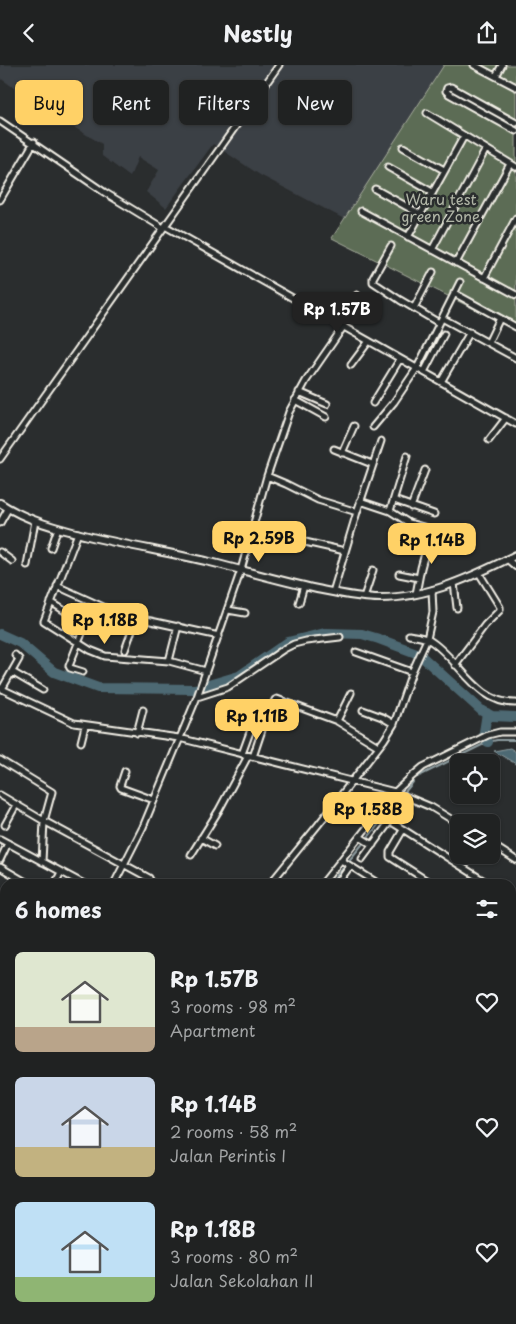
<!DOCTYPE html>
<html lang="en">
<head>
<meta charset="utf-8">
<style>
  body { margin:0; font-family:"Playpen Sans",sans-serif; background:#282a2a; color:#f1f3f6; height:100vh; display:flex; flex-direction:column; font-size:19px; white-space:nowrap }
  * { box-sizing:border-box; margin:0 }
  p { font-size:16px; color:#a2a4a5 }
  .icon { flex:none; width:28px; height:28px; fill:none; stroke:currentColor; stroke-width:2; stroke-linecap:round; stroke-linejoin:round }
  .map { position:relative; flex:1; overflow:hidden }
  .side { position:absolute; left:0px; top:814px; width:516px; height:446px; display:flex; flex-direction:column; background:#202222; border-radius:15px 15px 0 0; box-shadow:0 1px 4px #0004,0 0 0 1px #3d3f40 }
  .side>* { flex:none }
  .hud { position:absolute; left:15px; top:15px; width:486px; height:45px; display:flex; gap:10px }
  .controls { position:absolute; left:450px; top:689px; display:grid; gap:10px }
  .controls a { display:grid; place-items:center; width:50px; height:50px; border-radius:8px; background:#202222; box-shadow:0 1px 4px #0004,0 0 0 1px #3d3f40; font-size:25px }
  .price { position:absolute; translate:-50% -42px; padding:0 11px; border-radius:10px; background:#ffd166; color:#111; font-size:16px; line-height:32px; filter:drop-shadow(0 1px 2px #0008) }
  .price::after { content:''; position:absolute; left:50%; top:30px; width:15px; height:11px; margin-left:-8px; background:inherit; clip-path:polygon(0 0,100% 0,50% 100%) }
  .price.selected { background:#222; color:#fff }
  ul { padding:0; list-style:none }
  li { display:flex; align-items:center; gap:15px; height:125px; padding:0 15px }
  li span { display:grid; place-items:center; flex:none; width:140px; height:100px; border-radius:8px; color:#555 }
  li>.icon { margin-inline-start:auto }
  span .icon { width:60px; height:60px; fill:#fffc; stroke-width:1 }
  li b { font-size:21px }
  h2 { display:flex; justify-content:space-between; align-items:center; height:60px; padding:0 15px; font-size:21px }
  .chip { padding:0 18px; border-radius:8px; background:#202222; box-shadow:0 1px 4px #0004,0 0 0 1px #3d3f40; font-size:18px; line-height:45px }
  .chip.selected { background:#ffd166; color:#111 }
  header { display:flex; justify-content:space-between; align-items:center; height:65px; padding:0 15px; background:#202222; font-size:22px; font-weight:700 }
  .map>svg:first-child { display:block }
</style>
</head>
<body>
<header><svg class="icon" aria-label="back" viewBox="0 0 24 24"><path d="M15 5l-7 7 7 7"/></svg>Nestly<svg class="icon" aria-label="share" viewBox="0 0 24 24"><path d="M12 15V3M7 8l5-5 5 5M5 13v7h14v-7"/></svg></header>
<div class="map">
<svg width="516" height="1259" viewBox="0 0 516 1259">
  <rect width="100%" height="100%" fill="#2a2d2e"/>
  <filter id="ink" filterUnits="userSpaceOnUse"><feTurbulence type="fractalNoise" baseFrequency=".02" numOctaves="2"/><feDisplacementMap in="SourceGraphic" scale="10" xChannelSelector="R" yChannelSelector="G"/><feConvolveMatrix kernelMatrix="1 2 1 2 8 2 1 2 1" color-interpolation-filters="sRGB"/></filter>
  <g filter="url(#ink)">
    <path fill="#3b3f44" d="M0,0H451L350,157L260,110L213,79L166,143L146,127L159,105L138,92L130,112L102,91V79L50,48L0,13Z"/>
    <path fill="#5c6c55" stroke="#a8ae9e" d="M444,0H516V265L332,173Z
      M385,1255H496L493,1259H385L383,1258Z"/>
    <path fill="#4e6973" stroke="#909fa2" d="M510,683L516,687V699L494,686Z
      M0,877L5,879L4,910L0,909Z
      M0,957L5,960V1003L0,1000Z
      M0,1028L5,1030V1064L0,1061Z
      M4,1089H5V1137L0,1135V1095Z
      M0,1184L5,1187L4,1241L0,1240Z
      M23,1255H63L61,1259H20Z"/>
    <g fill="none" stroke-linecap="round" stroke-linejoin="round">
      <path stroke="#909fa2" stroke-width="2" d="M417,712L488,677L497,675H516
        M330,819L413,717"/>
      <path stroke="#4e6973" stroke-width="10" d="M0,569L20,578L54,607L98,623L195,624L239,611L288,577L325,568L362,569L379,574L419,589L482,646L492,651L516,652
        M487,648L484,667L488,677
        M9,1259L13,1255"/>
      <g stroke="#f4f1e8" stroke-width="9">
        <path id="minor" d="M474,0L516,22
          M496,11L502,0
          M427,48L516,102
          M0,56L104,127L163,163
          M516,58L451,22L447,23L446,26L449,29L516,66
          M403,82L444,105
          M388,102L432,127
          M375,124L420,149
          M0,135L34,77
          M361,146L516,230
          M165,161L516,359
          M408,172L464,71
          M391,181L373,213V217L400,235L439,258
          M432,185L486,84
          M456,198L510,99
          M484,213L516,153
          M454,228L516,262
          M414,243L433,207
          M442,253L516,293
          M338,258L357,230
          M488,278L500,253
          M351,300L369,276
          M424,307L444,269
          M441,317L470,267
          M299,327L327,339
          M295,335L326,352
          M373,338L400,294
          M373,362L394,337L417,303L460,217
          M489,375L506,353
          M334,384L372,399
          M342,388L354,361
          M0,394L279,0
          M267,411L286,419L318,435L357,447
          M394,435L434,449
          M360,436L390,446L409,458L427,463L431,466L421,503L416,529
          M411,442L425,405
          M390,446L407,391
          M0,458L8,444
          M78,468L44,556L90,585L105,591L169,596L206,606
          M305,477L345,486
          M51,483L58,463
          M0,487L12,496
          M507,494L516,502
          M27,500L35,456
          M399,509L419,513
          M454,518L457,543
          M57,521L119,549L219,571
          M333,527L357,447L381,376
          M364,532L373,505
          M51,537L85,559
          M299,538L304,521
          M228,545L245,548
          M409,570C415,571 423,572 429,575C459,593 476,639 516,638
          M125,585L136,554
          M356,587L412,607
          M169,596L178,561
          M455,600L485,560L500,545V542L479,508
          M12,607L43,625
          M83,607L70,603L69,601L94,538
          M0,623L74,658L179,673L395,727L431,742L459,759
          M2,624L19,594L15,590
          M197,632L228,622L284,584L294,579L306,576L340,572
          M363,645L382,652L394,659
          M337,656L351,628
          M137,668L143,645
          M81,677L85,661
          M242,689L254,656
          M253,692L266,653L275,635L277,634L337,656L378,681
          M0,695L52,727L44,756L42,797
          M125,706L120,721L121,723L154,735
          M0,730L44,756L149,813L152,819
          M379,749L489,819
          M5,760L16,740
          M403,765L390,787V792L432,819
          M360,772L373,780
          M201,773L215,781
          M0,774L84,819
          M491,779L516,795
          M191,790L219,745L248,691
          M362,794L408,732
          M0,795L8,778
          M341,795L379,819
          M0,802L29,819
          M55,819L61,807
          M114,819L143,762L197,632L241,505L267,411L289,347L306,316L344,261
          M270,819L318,760L384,675L394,659L412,607L427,574L433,547L432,525
          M322,819L395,727L410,713L423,702L488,670L500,667H516
          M337,819L350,801
          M511,831L516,834
          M0,832L5,835
          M0,854L5,857
          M511,865L516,868
          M511,898L516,901
          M511,917L516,920
          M511,942L516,944
          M511,951L516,953
          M511,988L516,981
          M0,1017L5,1020
          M511,1053L516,1045
          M511,1105L516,1098
          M511,1129L516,1132
          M511,1180L516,1184
          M511,1195L516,1198
          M511,1240L516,1233
          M294,1255L300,1259
          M311,1255L318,1259
          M66,1259L69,1255
          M113,1259L116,1255
          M158,1259L161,1255
          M206,1259L209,1255
          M256,1259L259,1255
          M324,1259L327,1255
          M499,1259L502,1255
          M514,1259L516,1256"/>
      </g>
      <g stroke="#f4f1e8" stroke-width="10">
        <path id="tertiary" d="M0,438C27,456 60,464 92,472C131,481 171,488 210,497C246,506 281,516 317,524C337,528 359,533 380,533C428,533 474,511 516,490"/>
      </g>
      <use href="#minor" stroke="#2a2d2e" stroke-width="5"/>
      <use href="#tertiary" stroke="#2a2d2e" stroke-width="6"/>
    </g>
  </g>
  <g text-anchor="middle" stroke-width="5" stroke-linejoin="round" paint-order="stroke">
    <g font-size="15" fill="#b0b5a6" stroke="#2a2d2e">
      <text x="441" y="140">Waru test<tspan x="441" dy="17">green Zone</tspan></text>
    </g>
  </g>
</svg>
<div class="controls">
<a><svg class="icon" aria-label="locate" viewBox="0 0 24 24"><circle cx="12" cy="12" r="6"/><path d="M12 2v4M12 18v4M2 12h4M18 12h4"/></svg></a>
<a><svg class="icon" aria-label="layers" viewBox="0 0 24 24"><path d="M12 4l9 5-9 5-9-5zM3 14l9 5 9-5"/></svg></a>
</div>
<b class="price selected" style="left:337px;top:269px">Rp 1.57B</b>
<b class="price" style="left:259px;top:498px">Rp 2.59B</b>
<b class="price" style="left:432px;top:500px">Rp 1.14B</b>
<b class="price" style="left:105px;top:580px">Rp 1.18B</b>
<b class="price" style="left:257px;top:676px">Rp 1.11B</b>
<b class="price" style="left:368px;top:769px">Rp 1.58B</b>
<div class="hud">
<a class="chip selected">Buy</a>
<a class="chip">Rent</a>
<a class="chip">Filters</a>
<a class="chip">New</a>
</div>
<section class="side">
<h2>6 homes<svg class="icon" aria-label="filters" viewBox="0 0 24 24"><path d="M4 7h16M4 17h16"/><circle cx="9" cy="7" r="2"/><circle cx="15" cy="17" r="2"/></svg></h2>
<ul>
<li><span style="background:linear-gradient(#dfe7d0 75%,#b9a48a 0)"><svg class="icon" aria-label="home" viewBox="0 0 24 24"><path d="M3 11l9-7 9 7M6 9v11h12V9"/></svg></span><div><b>Rp 1.57B</b><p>3 rooms · 98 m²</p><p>Apartment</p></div><svg class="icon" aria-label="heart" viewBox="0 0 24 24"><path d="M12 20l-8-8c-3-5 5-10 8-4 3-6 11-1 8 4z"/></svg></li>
<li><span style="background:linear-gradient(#c9d6e8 70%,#c2b280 0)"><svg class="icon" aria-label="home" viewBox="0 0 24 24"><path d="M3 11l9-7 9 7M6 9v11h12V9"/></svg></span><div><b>Rp 1.14B</b><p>2 rooms · 58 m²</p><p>Jalan Perintis I</p></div><svg class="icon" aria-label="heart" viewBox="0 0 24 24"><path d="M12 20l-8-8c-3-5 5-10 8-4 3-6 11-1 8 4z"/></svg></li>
<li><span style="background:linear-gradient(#bfe0f5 75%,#8fb573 0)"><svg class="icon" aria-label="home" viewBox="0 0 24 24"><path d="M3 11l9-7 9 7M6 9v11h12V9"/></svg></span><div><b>Rp 1.18B</b><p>3 rooms · 80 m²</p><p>Jalan Sekolahan II</p></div><svg class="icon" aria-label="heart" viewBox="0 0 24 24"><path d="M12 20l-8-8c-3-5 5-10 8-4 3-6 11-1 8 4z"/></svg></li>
</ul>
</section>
</div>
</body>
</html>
